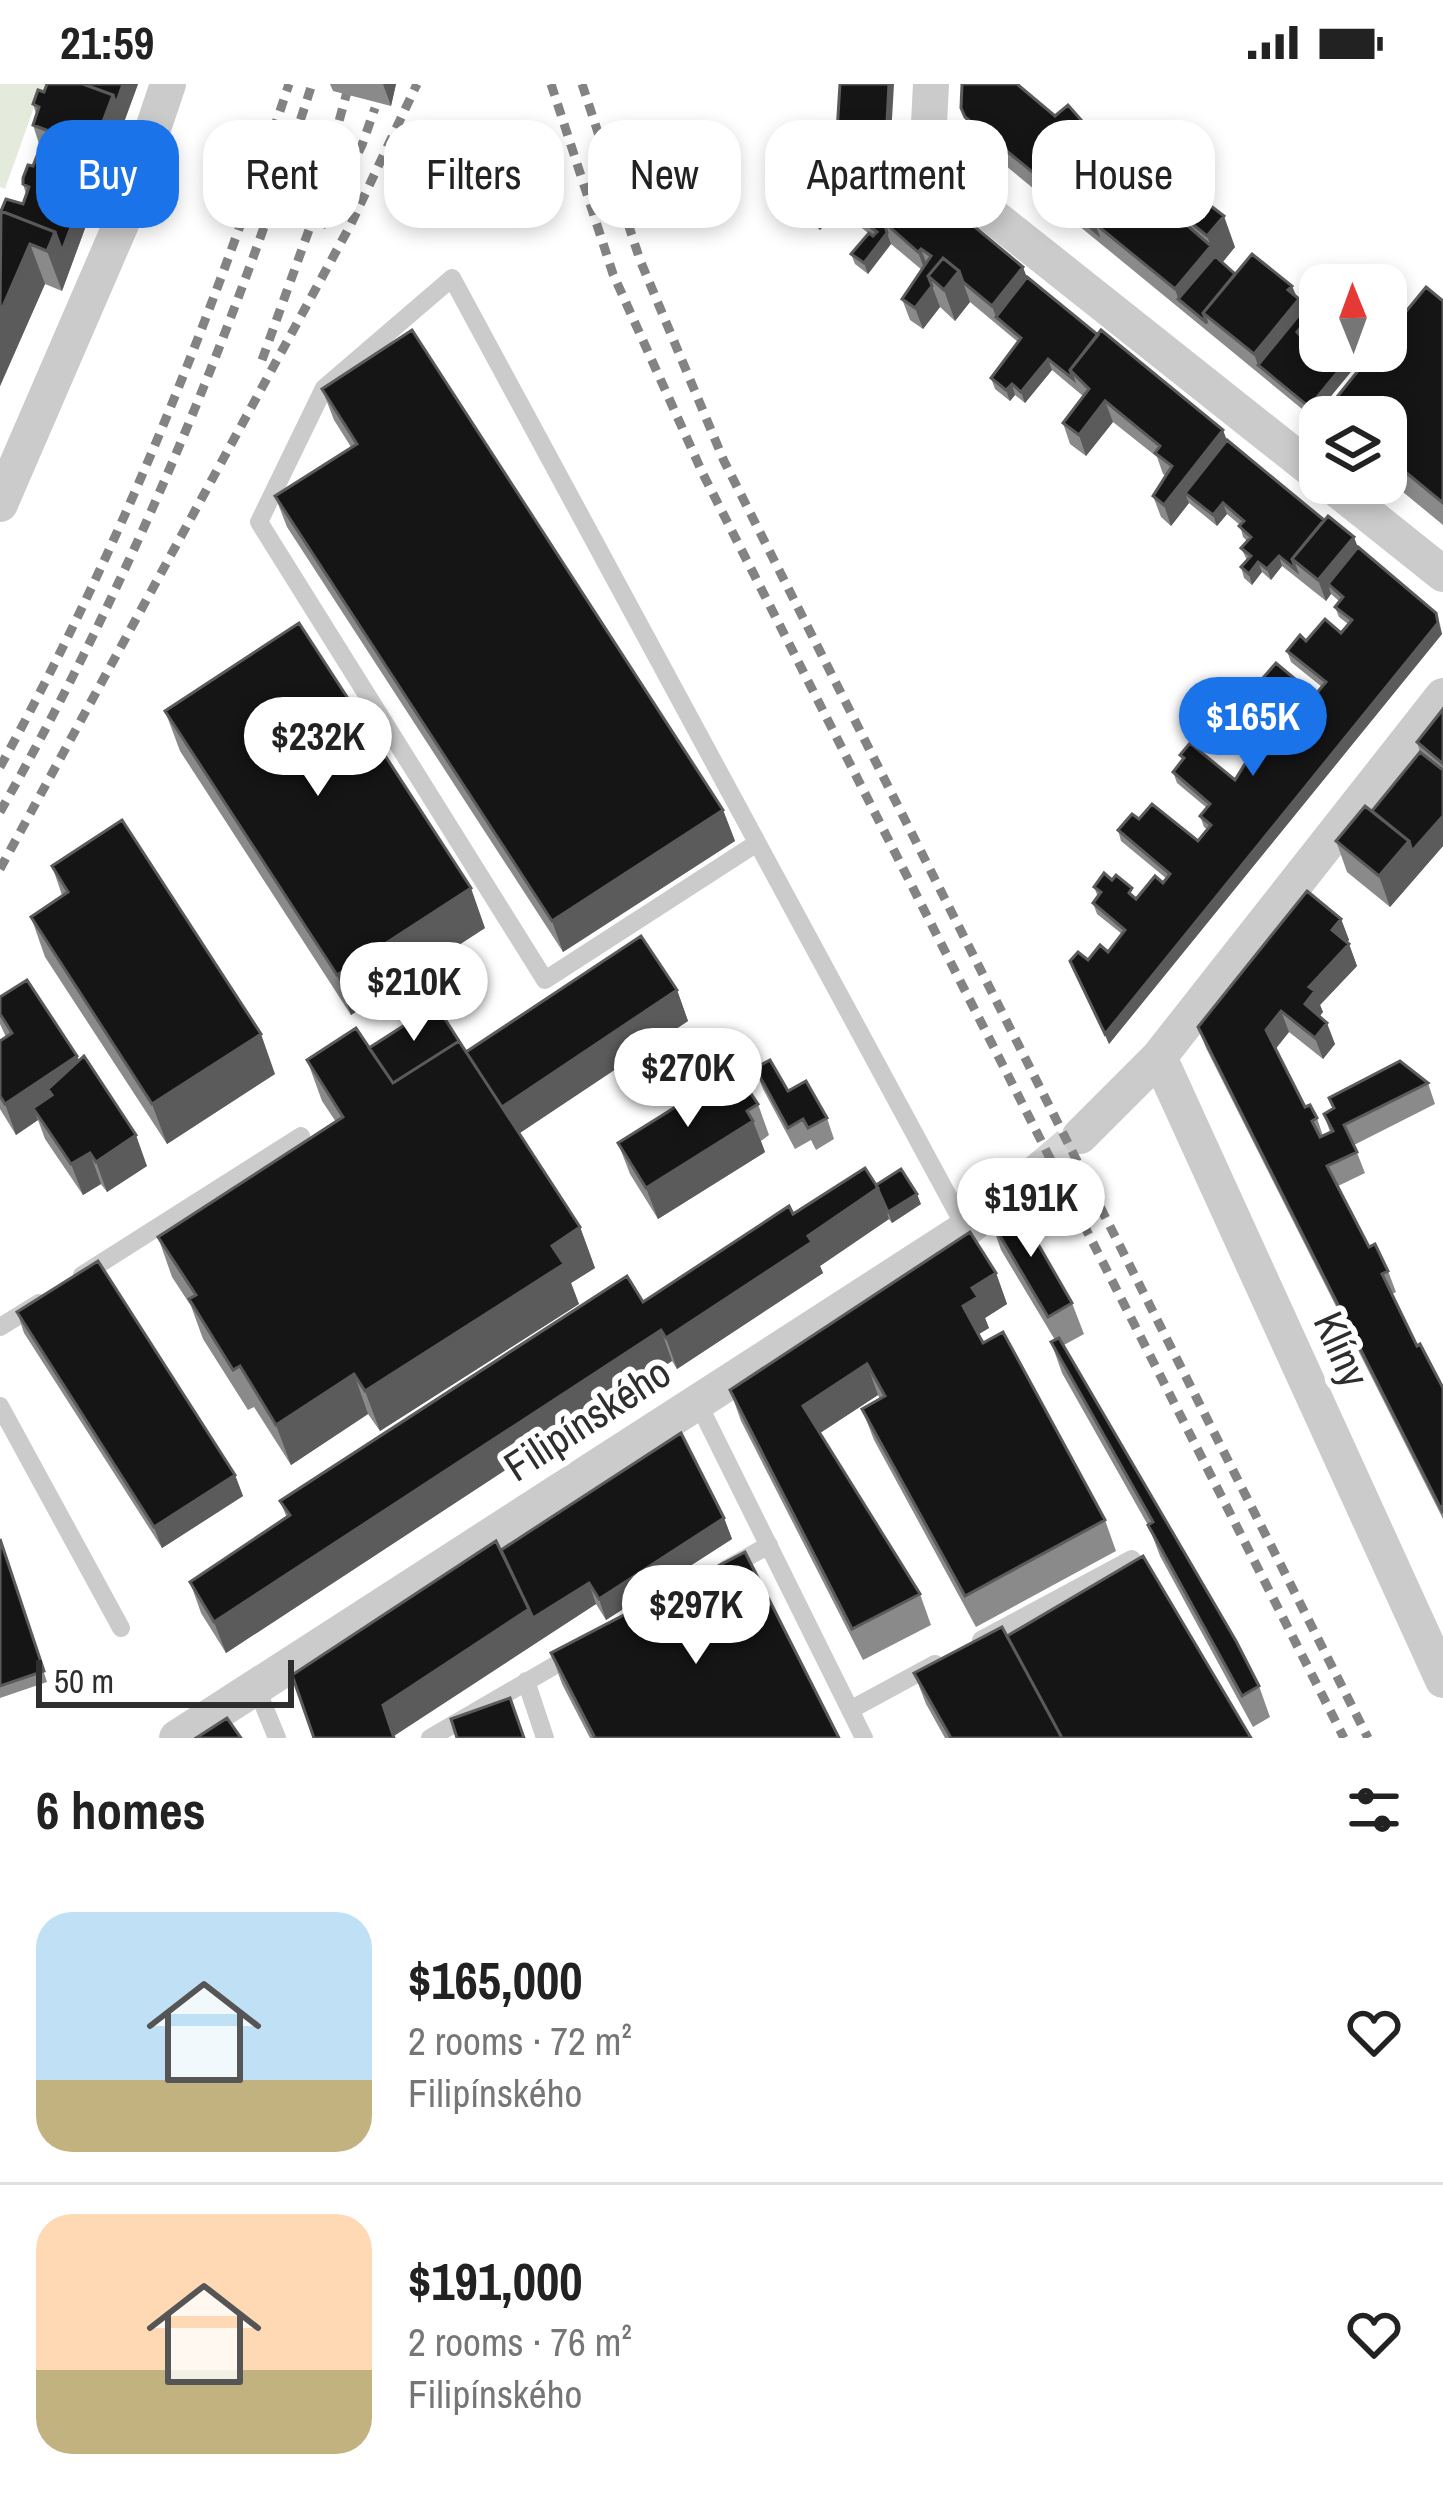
<!DOCTYPE html>
<html lang="en">
<head>
<meta charset="utf-8">
<style>
  body { margin:0; font-family:"Archivo Narrow",sans-serif; background:#f6f6f6; color:#222; height:100vh; display:flex; flex-direction:column; font-size:45px; white-space:nowrap }
  * { box-sizing:border-box; margin:0 }
  p { font-size:39px; color:#767676 }
  .icon { flex:none; width:66px; height:66px; fill:none; stroke:currentColor; stroke-width:2; stroke-linecap:round; stroke-linejoin:round }
  .map { position:relative; height:1654px; overflow:hidden }
  .side { display:flex; flex-direction:column; background:#fff; flex:1 }
  .side>* { flex:none }
  .banner { position:absolute; left:36px; top:36px; width:1371px; height:108px; display:flex; gap:24px }
  .needle { width:78px; rotate:359deg }
  .controls { position:absolute; left:1299px; top:180px; display:grid; gap:24px }
  .controls a { display:grid; place-items:center; width:108px; height:108px; border-radius:24px; background:#fff; box-shadow:0 6px 18px #0003; font-size:60px }
  .scale { position:absolute; left:36px; bottom:30px; width:258px; box-sizing:border-box; padding-left:12px; border:6px solid #2e2e2e; border-top:0; font-size:33px; line-height:42px; white-space:nowrap; color:#2e2e2e; -webkit-text-stroke:9px #fff; paint-order:stroke }
  .price { position:absolute; translate:-50% -102px; padding:0 27px; border-radius:42px; background:#fff; color:#222; font-size:39px; line-height:78px; filter:drop-shadow(0 3px 6px #0008) }
  .price::after { content:''; position:absolute; left:50%; top:72px; width:36px; height:27px; margin-left:-18px; background:inherit; clip-path:polygon(0 0,100% 0,50% 100%) }
  .price.selected { background:#1a73e8; color:#fff }
  ul { padding:0; list-style:none }
  li { display:flex; align-items:center; gap:36px; height:300px; padding:0 36px }
  li+li { border-top:3px solid #e0e0e0 }
  li span { display:grid; place-items:center; flex:none; width:336px; height:240px; border-radius:36px; color:#555 }
  li>.icon { margin-inline-start:auto }
  span .icon { width:144px; height:144px; fill:#fffc; stroke-width:1 }
  li b { font-size:51px }
  h2 { display:flex; justify-content:space-between; align-items:center; height:144px; padding:0 36px; font-size:51px }
  .chip { padding:0 42px; border-radius:36px; background:#fff; box-shadow:0 6px 18px #0003; font-size:42px; line-height:108px }
  .chip.selected { background:#1a73e8; color:#fff }
  .status { display:flex; justify-content:space-between; align-items:center; height:84px; padding:0 60px; background:#fff; direction:ltr }
  .status svg { height:33px; fill:currentColor }
  .map>svg:first-child { display:block }
</style>
</head>
<body>
<div class="status"><b>21:59</b><svg viewBox="0 0 49 12"><path d="M0 12V9h3v3zM5 12V6h3v6zM10 12V3h3v9zM15 12V0h3v12zM26 1h20v11H26zM47 4h2v5h-2z"/></svg></div>
<div class="map">
<svg width="1443" height="1654" viewBox="0 0 1443 1654">
  <rect width="100%" height="100%" fill="#fff"/>
  <path fill="#e4ebdc" d="M0,0H46L42,12H38L5,105L0,103Z"/>
  <g fill="none" stroke-linecap="round" stroke-linejoin="round">
    <path stroke="#d5d5d5" stroke-width="36" stroke-dasharray="36 18" stroke-linecap="butt" d="M1042,1084L1080,1052"/>
    <path stroke="#cbcbcb" stroke-width="18" d="M757,759L545,896L259,438L324,304L452,194L966,1145
      M82,1191L301,1052
      M0,1243L39,1219
      M697,1317L864,1654
      M0,1322L121,1544
      M726,1485L769,1461
      M981,1556L1132,1475
      M526,1597L545,1654
      M256,1603L277,1654
      M850,1626L935,1580
      M430,1654L576,1569"/>
    <path stroke="#cbcbcb" stroke-width="36" d="M931,0L927,80L1320,392
      M1329,399L1443,490
      M0,420L121,140L168,0
      M1159,973L1443,1596
      M1080,1052L1159,973L1443,612
      M177,1654L966,1145L1042,1084"/>
    <path stroke="#838383" stroke-width="9" stroke-dasharray="12 9" stroke-linecap="butt" d="M551,0L613,190L703,390L1344,1654
      M582,0L640,176L724,377L1368,1654
      M321,143L362,61L375,24
      M262,276L310,143L347,8
      M0,683C120,466 211,235 289,0
      M0,728C131,497 232,252 312,0
      M0,785L351,140L417,0"/>
  </g>
  <path fill="#8a8a8a" d="M47,0H138L62,207L45,200L0,302V128L23,120L26,110L23,100L33,82L40,63L33,41L36,30L33,20L44,8Z
    M330,0H396L391,22L333,7Z
    M962,0H1020V3L1055,32L1089,45L1100,75L1098,77L1104,90L1121,104L1155,83L1159,93L1169,99L1208,113L1195,127L1235,163L1222,178L1235,190L1299,215L1303,226L1314,243L1304,255L1323,277L1331,267H1368L1313,334L972,54L961,24Z
    M836,64L889,80L1358,463L1440,540L1442,550L1109,960L1070,877L1088,876L1108,868L1122,850L1097,830L1093,819L1098,813L1094,803L1136,815L1163,799L1167,795L1121,757L1118,746L1139,735L1198,757L1208,746L1204,743L1200,732L1207,724L1177,699L1173,688L1182,676L1180,671L1235,696L1250,672L1208,638L1204,627L1271,632L1282,618L1266,605L1262,595L1304,609L1303,611L1310,617L1322,603L1291,578L1287,567L1306,557L1341,549L1348,540L1339,533L1335,523L1339,517L1331,510L1326,517L1282,482L1271,496L1262,488L1252,501L1244,494L1241,483L1247,476L1241,464L1247,457L1243,453L1240,441L1227,430L1217,442L1189,419L1171,442L1161,433L1153,412L1166,392L1163,390L1157,373L1113,338L1086,372L1070,360L1063,339L1083,312L1052,286L1025,319L1015,311L1010,317L995,305L991,294L1018,258L970,218L955,237L940,223L923,245L910,236L902,215L922,186L891,160L868,190L855,180L851,170L868,149L839,125L820,146L799,131L789,106L827,87Z
    M1443,217V441L1386,394V333H1331L1328,324Z
    M322,305L723,726L735,757L563,868L287,443L275,412L351,363L334,336Z
    M1443,625V762L1390,823L1347,788L1336,757L1372,727L1420,668L1417,658Z
    M165,627L485,844L351,931L180,667Z
    M52,782L275,990L167,1060L45,873L31,833L62,811Z
    M1341,835L1349,856L1347,858L1349,860L1357,882L1320,921L1323,928L1319,933L1335,960L1323,975L1289,948L1275,965L1305,1023L1317,1034L1323,1052L1330,1048L1324,1030L1333,1025L1329,1014L1428,999L1435,1020L1354,1061L1365,1089L1338,1102L1369,1163L1388,1187L1396,1208L1392,1210L1417,1262L1443,1304V1435L1206,964L1198,943Z
    M677,906L688,937L519,1049L580,1143L595,1184L571,1199L579,1220L380,1347L368,1330L291,1381L254,1323L248,1326L203,1255L191,1222L172,1193L158,1153L336,1038L322,1017L307,976L369,964L466,968Z
    M0,913L77,972L147,1082L107,1108L101,1100L83,1111L45,1055L38,1036L16,1051L0,1025V957L6,953L0,940Z
    M755,984L827,1034L834,1055L816,1066L811,1056L795,1065L763,1005Z
    M758,1020L769,1051L761,1057L765,1068L658,1135L630,1090L618,1059Z
    M876,1101L921,1120L892,1139L889,1135L820,1182L823,1189L677,1285L672,1277L226,1569L201,1529L190,1498L287,1434L280,1417L643,1218L793,1130Z
    M990,1135L1072,1219L1084,1250L1064,1261L1259,1602L1270,1633L1253,1643L1160,1472L1149,1443L1062,1289L1051,1258L1055,1256L1001,1166Z
    M996,1189L1007,1220L985,1234L989,1244L979,1250L1105,1436L1116,1467L976,1543L874,1356L862,1325L880,1315L878,1311L820,1349L920,1510L931,1541L863,1576L741,1337L730,1306Z
    M17,1228L235,1391L243,1412L162,1464L24,1249Z
    M724,1434L732,1455L606,1536L596,1520L540,1556L314,1654L501,1466Z
    M0,1455L47,1598L0,1614Z
    M1007,1552L1251,1654H945L926,1620L914,1589Z
    M551,1569L839,1654H590L562,1600Z"/>
  <path fill="#5b5b5b" d="M123,0H138L62,207L47,167L55,148L97,74L93,64L113,11Z
    M383,0H396L391,22Z
    M889,0H894L889,87L885,76Z
    M1089,45L1100,75L1090,86L1083,65L1085,49Z
    M1100,79L1108,100L1072,128L1068,117Z
    M1155,83L1159,93L1109,151L1101,144Z
    M1200,92L1208,113L1187,135L1179,129L1183,139L1168,125Z
    M835,115L839,125L820,146L816,135Z
    M1224,132L1235,163L1219,183L1207,152Z
    M887,149L891,160L868,190L864,179Z
    M30,160L45,200L0,302V229Z
    M1211,162L1219,183L1178,215L1182,226L1175,205Z
    M921,165L929,186L926,190L918,168Z
    M1023,183L1031,204L996,233L992,222Z
    M959,187L970,218L955,237L944,206Z
    M932,202L940,223L923,245L915,224Z
    M1292,202L1307,236L1310,232L1314,243L1301,258L1258,281L1254,270Z
    M1355,267H1368L1313,334L1309,323Z
    M1048,275L1052,286L1025,319L1021,308Z
    M1012,300L1015,311L1010,317L1006,306Z
    M1105,317L1113,338L1086,372L1079,351Z
    M1223,346L1231,367L1185,409L1189,419L1171,442L1164,421Z
    M1223,419L1227,430L1217,442L1213,431Z
    M1354,453L1362,474L1328,500L1331,510L1326,517L1318,496Z
    M1279,472L1282,482L1271,496L1267,485Z
    M1258,478L1262,488L1252,501L1249,490Z
    M1436,529L1442,550L1109,960L1105,950Z
    M723,726L735,757L563,868L552,837Z
    M1443,732V762L1390,823L1379,792L1409,757Z
    M471,804L485,844L351,931L337,891Z
    M1341,835L1349,856L1340,867L1332,846Z
    M1349,860L1357,882L1320,921L1323,928L1312,941L1305,920L1309,903Z
    M677,906L688,937L511,1055L500,1024Z
    M1281,927L1289,948L1274,967L1266,946Z
    M1327,939L1335,960L1323,975L1315,954Z
    M261,950L275,990L167,1060L152,1020Z
    M77,972L88,1003L52,1011L48,1005L55,1025L33,1024L38,1036L16,1051L5,1020Z
    M753,1037L765,1068L658,1135L646,1104Z
    M136,1051L147,1082L107,1108L96,1078Z
    M90,1069L101,1100L83,1111L71,1080Z
    M878,1104L889,1135L820,1182L823,1189L677,1285L666,1254L808,1152Z
    M917,1110L921,1120L892,1139L888,1128Z
    M580,1143L595,1184L571,1199L579,1220L380,1347L365,1307L552,1162Z
    M996,1189L1007,1220L985,1234L989,1244L974,1253L963,1222L972,1204Z
    M661,1246L672,1277L226,1569L214,1538Z
    M867,1280L878,1311L814,1353L803,1322Z
    M354,1290L368,1330L291,1381L276,1341Z
    M235,1391L243,1412L162,1464L154,1443Z
    M724,1434L732,1455L606,1536L599,1515Z
    M589,1499L596,1520L394,1652L383,1621L529,1525Z"/>
  <path fill="#151515" stroke="#5b5b5b" stroke-width="3" d="M47,0H83L113,11L93,64L33,41L39,23L33,20L38,6L44,8Z
    M83,0H123L116,20L113,11Z
    M840,0H889L885,76L914,100L884,138L887,149L864,179L851,170L869,149L873,152L877,148L835,115L816,135L795,121L789,106L827,87L829,64H836Z
    M962,0H1017L1055,32L1068,21L1089,45L1085,49L1092,54L1083,65L1100,79L1068,117L965,33L961,24Z
    M44,54L97,74L62,167L55,148L1,127L6,115L23,120L29,103L23,100V94L28,81L33,82Z
    M1148,75L1155,83L1134,106L1125,100L1093,138L1097,149L1072,128L1104,90L1121,104Z
    M1188,80L1200,92L1168,125L1211,162L1175,205L1093,138L1125,100L1142,113L1161,91L1169,99Z
    M917,95L1023,183L992,222L963,198L959,187L943,174L928,192L932,202L915,224L902,215L931,172L921,165L918,168L884,138Z
    M1207,119L1224,132L1207,152L1179,129L1187,121L1198,129Z
    M1,127L55,148L47,167L30,160L0,229Z
    M1252,170L1292,202L1288,206L1299,215L1254,270L1203,229Z
    M1215,172L1235,190L1203,229L1207,239L1178,215Z
    M943,174L959,187L944,206L928,192Z
    M1027,193L1098,251L1070,286L1073,295L1048,275L1021,308L1012,300L1006,306L991,294L1021,254L996,233Z
    M1426,203L1443,217V419L1386,372V333H1339L1328,324L1374,267H1386V252Z
    M1303,226L1310,232L1297,248L1323,277L1331,267H1355L1309,323L1258,281Z
    M412,246L723,726L552,837L275,412L357,360L322,305Z
    M1101,246L1223,346L1164,421L1153,412L1172,382L1155,369L1160,362L1105,317L1079,351L1063,339L1089,305L1070,286Z
    M1227,356L1324,436L1292,475L1296,486L1279,472L1267,485L1258,478L1249,490L1241,483L1251,472L1241,464L1251,453L1239,442L1244,437L1223,419L1213,431L1185,409Z
    M1328,432L1354,453L1318,496L1292,475Z
    M1358,463L1436,529L1438,539L1105,950L1070,877L1078,868L1088,876L1100,861L1108,868L1125,846L1093,819L1101,808L1094,803L1104,789L1112,796L1116,791L1132,804L1129,809L1136,815L1155,792L1163,799L1170,790L1118,746L1132,730L1139,735L1152,720L1198,757L1211,741L1200,732L1210,720L1173,688L1184,674L1180,671L1190,659L1235,696L1253,667L1204,627L1215,613L1236,629L1249,613L1271,632L1286,614L1262,595L1276,579L1300,599L1295,604L1310,617L1326,598L1287,567L1300,551L1306,557L1325,535L1341,549L1352,536L1335,523L1343,513L1328,500Z
    M299,539L471,804L337,891L165,627Z
    M1443,625V680L1417,658Z
    M1420,668L1443,686V732L1412,767L1409,757L1372,727Z
    M1365,722L1409,757L1379,792L1336,757Z
    M122,736L261,950L152,1020L31,833L68,808L52,782Z
    M1307,807L1341,835L1332,846L1349,860L1309,903L1315,907L1305,920L1327,939L1315,954L1281,927L1266,946L1305,1023L1310,1021L1317,1034L1312,1037L1320,1053L1333,1047L1324,1030L1334,1024L1329,1014L1400,977L1428,999L1344,1041L1357,1068L1327,1082L1369,1163L1375,1160L1388,1187L1382,1190L1417,1262L1420,1260L1443,1304V1421L1441,1422L1443,1429L1198,943Z
    M641,852L677,906L502,1023L466,968Z
    M27,896L77,972L5,1020L0,1012V957L12,949L0,930V913Z
    M436,921L466,968L459,957L393,999L369,964Z
    M356,944L393,999L459,957L580,1143L552,1162L564,1180L365,1307L354,1290L276,1341L240,1282L233,1286L189,1215L196,1211L158,1153L343,1033L307,976Z
    M84,972L136,1051L96,1078L90,1069L71,1080L33,1024L52,1011L48,1005Z
    M770,976L788,1007L806,997L827,1034L808,1044L803,1035L788,1044L755,984Z
    M725,992L733,1004L743,998L758,1020L747,1027L753,1037L646,1104L618,1059Z
    M865,1084L878,1104L808,1152L812,1158L666,1254L661,1246L214,1538L190,1498L290,1431L280,1417L627,1192L643,1218L789,1122L793,1130Z
    M901,1085L917,1110L888,1128L876,1101Z
    M1015,1120L1072,1219L1048,1233L990,1135Z
    M970,1148L996,1189L972,1204L978,1213L963,1222L983,1259L1003,1248L1105,1436L965,1512L862,1325L885,1312L867,1280L803,1322L920,1510L852,1545L730,1306Z
    M98,1177L235,1391L154,1443L17,1228Z
    M1059,1254L1236,1557L1259,1602L1242,1612L1148,1441L1153,1438L1051,1258Z
    M681,1349L724,1434L599,1515L589,1499L533,1534L501,1466Z
    M0,1455L44,1587L0,1602Z
    M496,1457L529,1525L383,1621L394,1654H314L292,1591Z
    M745,1468L839,1654H595L551,1569Z
    M1143,1472L1251,1654H1062L1007,1552Z
    M1002,1543L1062,1654H951L914,1589Z
    M510,1614L524,1654H457L451,1635Z
    M227,1634L241,1654H196Z"/>
  <g text-anchor="middle" stroke-width="12" stroke-linejoin="round" paint-order="stroke">
    <g font-size="42" fill="#2e2e2e" stroke="#fff">
      <text transform="translate(1342 1265) rotate(66)" y="15">Klíny</text>
      <text transform="translate(587 1335) rotate(-33)" y="15">Filipínského</text>
    </g>
  </g>
</svg>
<div class="controls">
<a><svg class="needle" viewBox="-14 -14 28 28"><path d="M0-13l5 13h-10z" fill="#e53935"/><path d="M0 13l5-13h-10z" fill="#767676"/></svg></a>
<a><svg class="icon" aria-label="layers" viewBox="0 0 24 24"><path d="M12 4l9 5-9 5-9-5zM3 14l9 5 9-5"/></svg></a>
</div>
<div class="scale">50 m</div>
<b class="price selected" style="left:1253px;top:695px">$165K</b>
<b class="price" style="left:318px;top:715px">$232K</b>
<b class="price" style="left:414px;top:960px">$210K</b>
<b class="price" style="left:688px;top:1046px">$270K</b>
<b class="price" style="left:1031px;top:1176px">$191K</b>
<b class="price" style="left:696px;top:1583px">$297K</b>
<div class="banner">
<a class="chip selected">Buy</a>
<a class="chip">Rent</a>
<a class="chip">Filters</a>
<a class="chip">New</a>
<a class="chip">Apartment</a>
<a class="chip">House</a>
</div>
</div>
<section class="side">
<h2>6 homes<svg class="icon" aria-label="filters" viewBox="0 0 24 24"><path d="M4 7h16M4 17h16"/><circle cx="9" cy="7" r="2"/><circle cx="15" cy="17" r="2"/></svg></h2>
<ul>
<li><span style="background:linear-gradient(#bfe0f5 70%,#c2b280 0)"><svg class="icon" aria-label="home" viewBox="0 0 24 24"><path d="M3 11l9-7 9 7M6 9v11h12V9"/></svg></span><div><b>$165,000</b><p>2 rooms · 72 m²</p><p>Filipínského</p></div><svg class="icon" aria-label="heart" viewBox="0 0 24 24"><path d="M12 20l-8-8c-3-5 5-10 8-4 3-6 11-1 8 4z"/></svg></li>
<li><span style="background:linear-gradient(#ffd9b3 65%,#c2b280 0)"><svg class="icon" aria-label="home" viewBox="0 0 24 24"><path d="M3 11l9-7 9 7M6 9v11h12V9"/></svg></span><div><b>$191,000</b><p>2 rooms · 76 m²</p><p>Filipínského</p></div><svg class="icon" aria-label="heart" viewBox="0 0 24 24"><path d="M12 20l-8-8c-3-5 5-10 8-4 3-6 11-1 8 4z"/></svg></li>
</ul>
</section>
</body>
</html>
